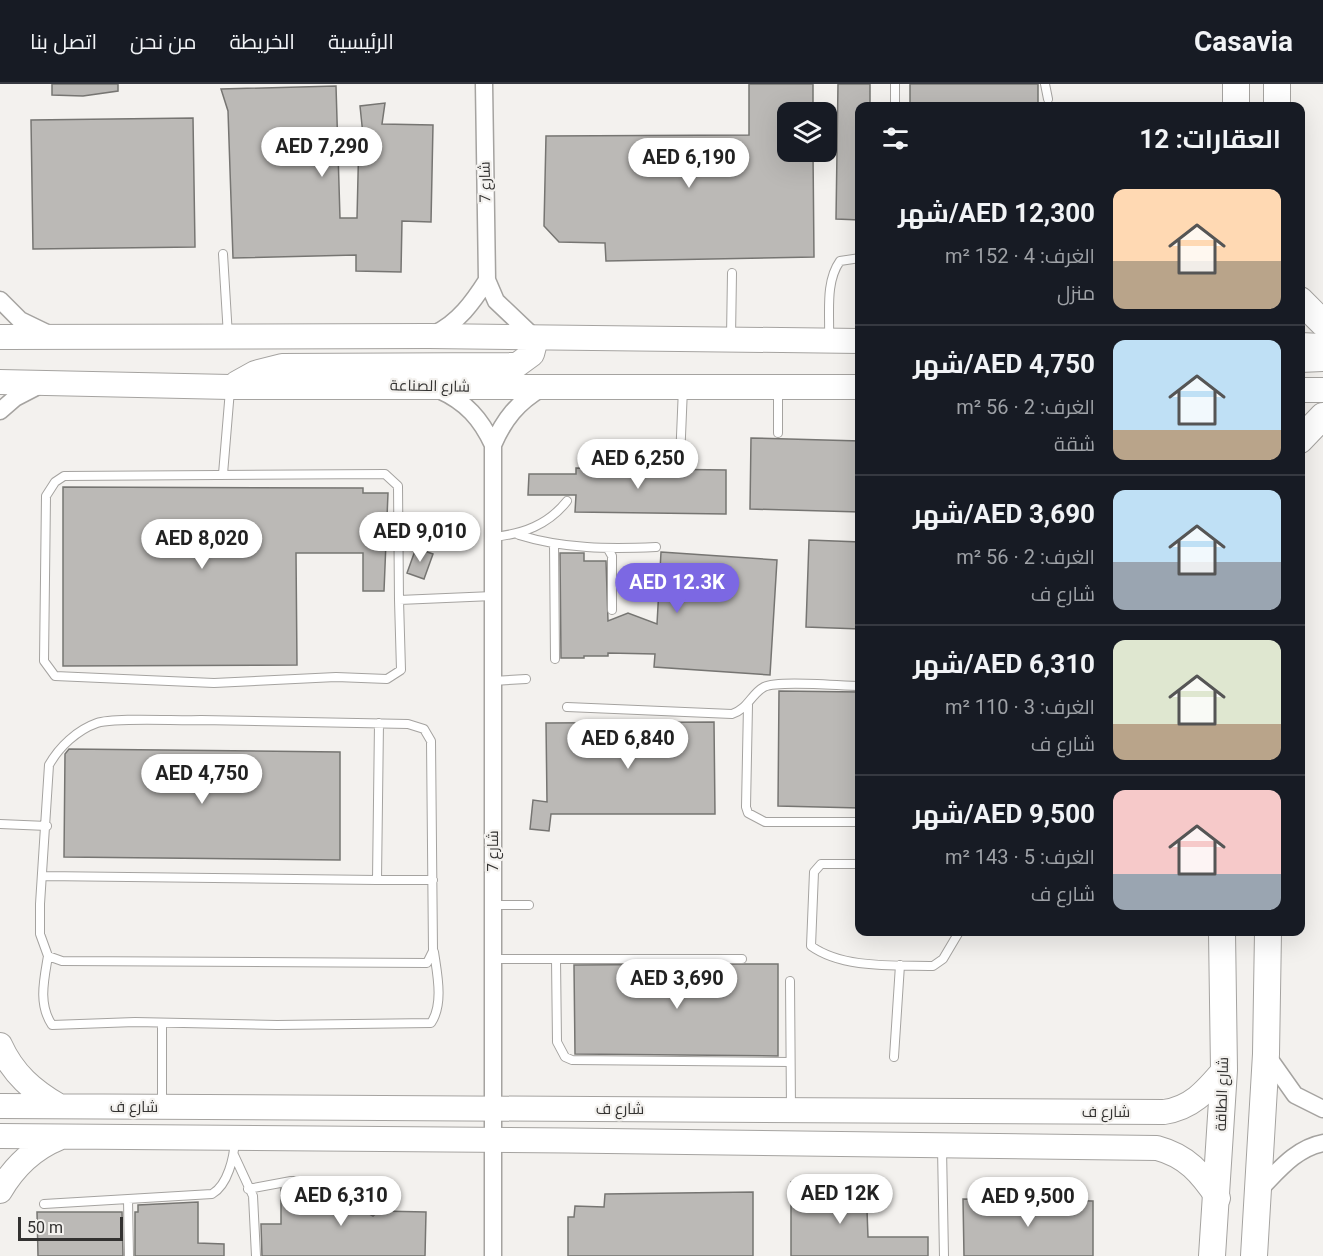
<!DOCTYPE html>
<html lang="ar">
<head>
<meta charset="utf-8">
<style>
  body { margin:0; font-family:Roboto,Cairo,sans-serif; background:#20242c; color:#f1f3f6; direction:rtl; height:100vh; display:flex; flex-direction:column; font-size:22px; white-space:nowrap }
  * { box-sizing:border-box; margin:0 }
  p { font-size:20px; color:#9ea1a6 }
  .icon { flex:none; width:33px; height:33px; fill:none; stroke:currentColor; stroke-width:2; stroke-linecap:round; stroke-linejoin:round }
  .map { position:relative; flex:1; overflow:hidden; direction:ltr }
  .side { position:absolute; left:855px; top:18px; width:450px; height:834px; display:flex; flex-direction:column; background:#171b24; border-radius:12px; box-shadow:0 6px 24px #0002; direction:rtl }
  .side>* { flex:none }
  .fabs { position:absolute; left:777px; top:18px; display:grid; gap:12px }
  .fabs a { display:grid; place-items:center; width:60px; height:60px; border-radius:12px; background:#171b24; box-shadow:0 6px 24px #0002; font-size:30px }
  .scale { position:absolute; left:18px; bottom:15px; width:105px; box-sizing:border-box; padding-left:6px; border:3px solid #333231; border-top:0; font-size:16px; line-height:21px; white-space:nowrap; color:#333231; -webkit-text-stroke:4px #f3f1ee; paint-order:stroke }
  .price { position:absolute; translate:-50% -51px; padding:0 14px; border-radius:21px; background:#fff; color:#222; font-size:20px; line-height:39px; filter:drop-shadow(0 2px 3px #0008) }
  .price::after { content:''; position:absolute; left:50%; top:36px; width:18px; height:14px; margin-left:-9px; background:inherit; clip-path:polygon(0 0,100% 0,50% 100%) }
  .price.current { background:#7c68e3; color:#fff }
  ul { padding:0; list-style:none }
  li { display:flex; align-items:center; gap:18px; height:150px; padding:0 24px }
  li+li { border-top:2px solid #363941 }
  li span { display:grid; place-items:center; flex:none; width:168px; height:120px; border-radius:12px; color:#555 }
  li>.icon { margin-inline-start:auto }
  span .icon { width:72px; height:72px; fill:#fffc; stroke-width:1 }
  li b { font-size:26px }
  h2 { display:flex; justify-content:space-between; align-items:center; height:72px; padding:0 24px; font-size:26px }
  header { display:flex; align-items:center; gap:36px; box-sizing:border-box; height:84px; padding:0 30px; background:#171b24; border-bottom:2px solid #363941 }
  header strong { font-size:28px }
  nav { display:flex; gap:33px; margin-inline-start:auto; font-size:21px }
  .map>svg:first-child { display:block }
</style>
</head>
<body>
<header>
<strong>Casavia</strong>
<nav><a>الرئيسية</a><a>الخريطة</a><a>من نحن</a><a>اتصل بنا</a></nav>
</header>
<div class="map">
<svg width="1323" height="1172" viewBox="0 0 1323 1172">
  <rect width="100%" height="100%" fill="#f3f1ee"/>
  <path fill="#bbb9b6" stroke="#767572" stroke-width="1.5" d="M52,0H118V7L83,12L52,11Z
    M749,0H813V28H788V68H813L814,173L606,177L605,159L559,158L544,142L546,52L749,51Z
    M838,0H870V22H860V136L836,135Z
    M910,0H1038V22H910Z
    M336,2L340,134H357L359,51H363L360,22L385,19L382,40L433,41L431,138L402,137L401,188L356,187V171L233,174L228,27L221,5Z
    M193,34L195,163L33,165L31,36Z
    M751,354L860,357V428L750,425Z
    M576,384L726,386V430L575,428L576,411H528L529,390H576Z
    M63,403L363,404V409H388L384,507H363V469H296L297,581L63,582Z
    M809,456L860,458V545L806,543Z
    M416,464L433,470L424,495L407,489Z
    M661,468L777,476L770,591L654,583L655,570L608,569V572H584V574H561L560,469H584V477H606L608,537L628,529L657,540Z
    M779,607L860,608V724L778,722Z
    M714,638L715,730H551L549,747L530,745L533,716L547,718L546,639Z
    M69,665L340,668V776L64,773L65,670Z
    M746,880H778V972L575,970L574,881Z
    M791,1098L858,1100L857,1125L867,1126L868,1153H928V1172H791Z
    M292,1103H364V1127L373,1132L379,1127L426,1128L425,1172H262L261,1140H281V1105Z
    M753,1108V1172H568V1133H574L575,1122L604,1123L605,1110Z
    M963,1115L1093,1117V1172H964Z
    M198,1118V1159L224,1160V1172H135V1128H138V1121Z
    M37,1128H122L123,1172H38Z"/>
  <g fill="none" stroke-linecap="round" stroke-linejoin="round">
    <g stroke="#a5a3a0" stroke-width="10">
      <path id="lane" d="M895,0V22
        M1045,0L1048,15
        M223,170L228,252
        M731,253L732,189
        M829,253C830,229 825,198 840,177L860,174
        M778,303V349
        M680,376L683,304
        M223,390L230,306
        M519,451C564,465 609,465 656,463
        M493,453C523,450 548,441 567,417
        M554,460L555,575
        M608,465L612,472V526
        M399,516L401,586L387,595L336,593L214,599L55,592L44,577L46,412L55,398L64,392L385,390L398,402L399,516L493,512
        M493,597L526,595
        M748,621L746,723L748,729L765,738H860
        M567,623L732,630C748,625 751,610 764,603C778,596 840,602 860,602
        M201,636L408,640L424,645L431,657L433,867L427,879L62,877L48,872L40,850V820L49,681C59,663 77,646 97,639C114,633 179,637 201,636Z
        M0,740L47,742
        M860,780H821L814,788L811,862C843,885 894,881 933,882L943,875L959,848
        M43,792L377,796L379,639
        M377,796H433
        M492,821H529
        M48,872C44,896 38,920 52,941L135,938L277,941L431,939C444,920 437,889 434,868
        M492,875H742
        M556,875L557,958L565,973L572,976L790,978
        M790,897L791,1025
        M894,973L900,881
        M162,1020V940
        M942,1064L944,1172
        M234,1071L253,1112L256,1172
        M248,1105L291,1097H367L372,1103L373,1126
        M128,1116L129,1172
        M44,1120L212,1110C228,1101 234,1073 235,1056"/>
    </g>
    <g stroke="#a5a3a0" stroke-width="19">
      <path id="street" d="M484,0L487,196L496,217L536,255
        M0,216L20,236L49,250
        M434,250C458,239 473,218 487,196
        M439,306C466,318 481,335 493,361
        M0,327L15,314L42,300
        M1266,970L1295,1011L1323,1025
        M1260,1105C1278,1087 1296,1064 1323,1059
        M493,1172V361C504,335 518,318 542,304"/>
    </g>
    <g stroke="#a5a3a0" stroke-width="26">
      <path id="secondary" d="M0,253L429,252L860,257
        M1300,261L1323,262
        M0,298L230,303H860
        M237,299L255,289L282,282L517,281L532,270L536,255
        M1300,306H1323
        M0,961C13,990 33,1007 59,1022
        M0,1022L1164,1028C1192,1024 1206,1007 1224,986
        M0,1052C386,1055 771,1057 1157,1064C1187,1072 1201,1089 1218,1114
        M0,1107C14,1083 32,1065 59,1054"/>
    </g>
    <g stroke="#a5a3a0" stroke-width="28">
      <path id="primary" d="M1236,0V22
        M1277,22V0
        M1300,216L1323,239
        M1300,275L1323,274
        M1300,356L1323,332
        M1212,1172L1224,986L1222,848
        M1254,1172L1266,970L1268,848"/>
    </g>
    <use href="#lane" stroke="#fff" stroke-width="8"/>
    <use href="#street" stroke="#fff" stroke-width="16"/>
    <use href="#secondary" stroke="#fff" stroke-width="24"/>
    <use href="#primary" stroke="#fff" stroke-width="26"/>
  </g>
  <g text-anchor="middle" stroke-width="4.5" stroke-linejoin="round" paint-order="stroke">
    <g font-size="15" fill="#333231" stroke="#f3f1ee">
      <text transform="translate(485 98) rotate(-91)" y="5">شارع 7</text>
      <text transform="translate(430 302) rotate(1)" y="5">شارع الصناعة</text>
      <text transform="translate(493 767) rotate(-90)" y="5">شارع 7</text>
      <text transform="translate(1222 1010) rotate(-88)" y="5">شارع الطاقة</text>
      <text x="134" y="1028">شارع ف</text>
      <text x="620" y="1030">شارع ف</text>
      <text x="1106" y="1033">شارع ف</text>
    </g>
  </g>
</svg>
<div class="fabs">
<a><svg class="icon" aria-label="layers" viewBox="0 0 24 24"><path d="M12 4l9 5-9 5-9-5zM3 14l9 5 9-5"/></svg></a>
</div>
<div class="scale">50 m</div>
<b class="price" style="left:322px;top:94px">AED 7,290</b>
<b class="price" style="left:689px;top:105px">AED 6,190</b>
<b class="price" style="left:638px;top:406px">AED 6,250</b>
<b class="price" style="left:420px;top:479px">AED 9,010</b>
<b class="price" style="left:202px;top:486px">AED 8,020</b>
<b class="price current" style="left:677px;top:530px">AED 12.3K</b>
<b class="price" style="left:628px;top:686px">AED 6,840</b>
<b class="price" style="left:202px;top:721px">AED 4,750</b>
<b class="price" style="left:677px;top:926px">AED 3,690</b>
<b class="price" style="left:840px;top:1141px">AED 12K</b>
<b class="price" style="left:341px;top:1143px">AED 6,310</b>
<b class="price" style="left:1028px;top:1144px">AED 9,500</b>
<section class="side">
<h2>العقارات: 12<svg class="icon" aria-label="filters" viewBox="0 0 24 24"><path d="M4 7h16M4 17h16"/><circle cx="9" cy="7" r="2"/><circle cx="15" cy="17" r="2"/></svg></h2>
<ul>
<li><span style="background:linear-gradient(#ffd9b3 60%,#b9a48a 0)"><svg class="icon" aria-label="home" viewBox="0 0 24 24"><path d="M3 11l9-7 9 7M6 9v11h12V9"/></svg></span><div><b>AED 12,300/شهر</b><p>الغرف: 4 · 152 m²</p><p>منزل</p></div></li>
<li><span style="background:linear-gradient(#bfe0f5 75%,#b9a48a 0)"><svg class="icon" aria-label="home" viewBox="0 0 24 24"><path d="M3 11l9-7 9 7M6 9v11h12V9"/></svg></span><div><b>AED 4,750/شهر</b><p>الغرف: 2 · 56 m²</p><p>شقة</p></div></li>
<li><span style="background:linear-gradient(#bfe0f5 60%,#9aa5b1 0)"><svg class="icon" aria-label="home" viewBox="0 0 24 24"><path d="M3 11l9-7 9 7M6 9v11h12V9"/></svg></span><div><b>AED 3,690/شهر</b><p>الغرف: 2 · 56 m²</p><p>شارع ف</p></div></li>
<li><span style="background:linear-gradient(#dfe7d0 70%,#b9a48a 0)"><svg class="icon" aria-label="home" viewBox="0 0 24 24"><path d="M3 11l9-7 9 7M6 9v11h12V9"/></svg></span><div><b>AED 6,310/شهر</b><p>الغرف: 3 · 110 m²</p><p>شارع ف</p></div></li>
<li><span style="background:linear-gradient(#f6c9c9 70%,#9aa5b1 0)"><svg class="icon" aria-label="home" viewBox="0 0 24 24"><path d="M3 11l9-7 9 7M6 9v11h12V9"/></svg></span><div><b>AED 9,500/شهر</b><p>الغرف: 5 · 143 m²</p><p>شارع ف</p></div></li>
</ul>
</section>
</div>
</body>
</html>
